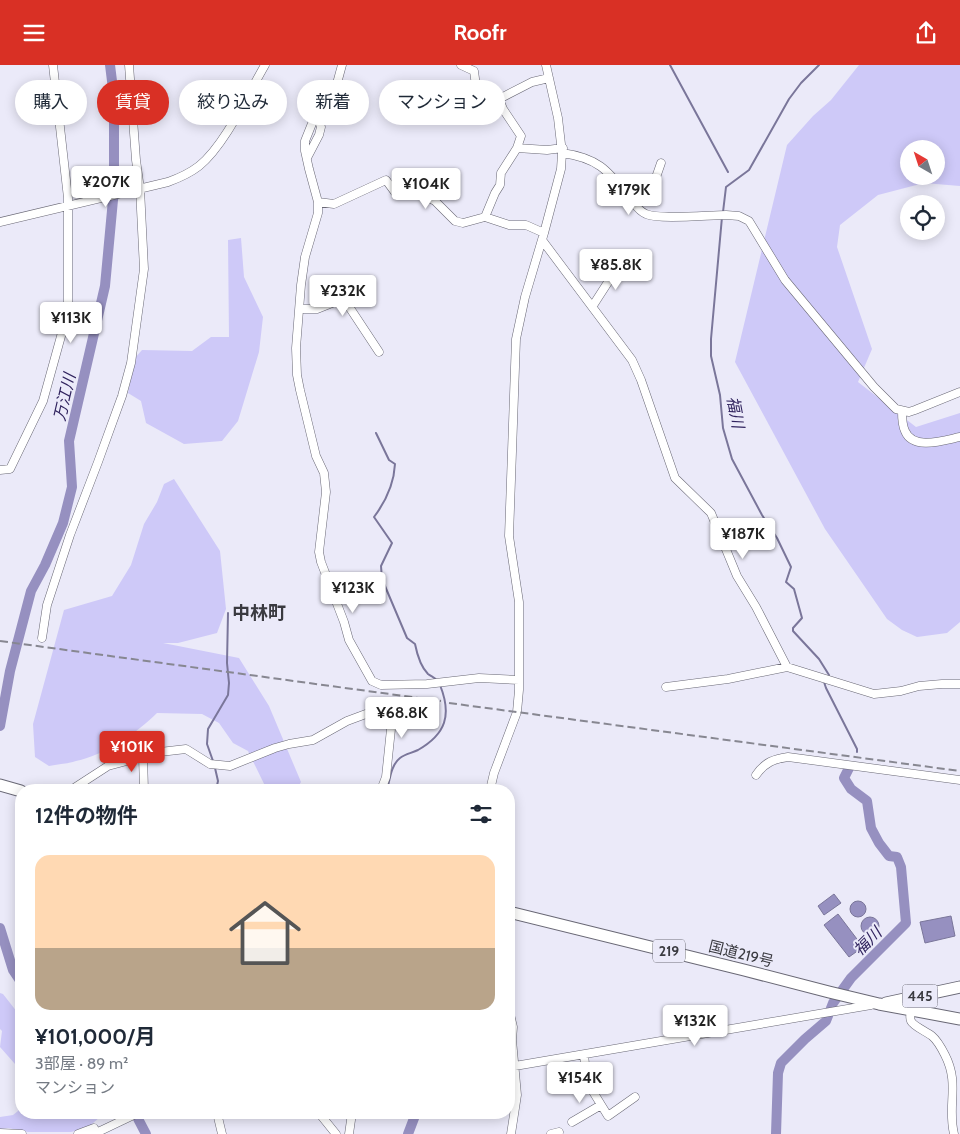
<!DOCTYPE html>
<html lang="ja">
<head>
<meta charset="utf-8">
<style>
  body { margin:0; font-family:Cabin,"Noto Sans JP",sans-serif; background:#f6f6f7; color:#1f2937; height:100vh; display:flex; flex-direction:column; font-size:19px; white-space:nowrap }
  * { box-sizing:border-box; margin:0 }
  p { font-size:16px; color:#747a83 }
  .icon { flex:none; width:28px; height:28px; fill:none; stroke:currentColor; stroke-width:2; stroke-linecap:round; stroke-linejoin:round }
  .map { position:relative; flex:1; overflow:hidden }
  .drawer { position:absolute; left:15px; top:719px; width:500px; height:335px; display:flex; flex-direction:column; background:#fff; border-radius:20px; box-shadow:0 2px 12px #0003 }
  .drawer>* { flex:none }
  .banner { position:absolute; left:15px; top:15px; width:500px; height:45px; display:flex; gap:10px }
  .needle { width:32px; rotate:321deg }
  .controls { position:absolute; left:900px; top:75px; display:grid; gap:10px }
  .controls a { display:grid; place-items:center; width:45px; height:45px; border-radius:50%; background:#fff; box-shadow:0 2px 12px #0003; font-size:25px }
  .price { position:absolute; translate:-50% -42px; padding:0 11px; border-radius:5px; background:#fff; color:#222; font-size:16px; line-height:32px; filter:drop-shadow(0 1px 2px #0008) }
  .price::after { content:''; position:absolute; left:50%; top:30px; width:15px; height:11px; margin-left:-8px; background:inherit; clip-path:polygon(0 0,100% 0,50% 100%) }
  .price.current { background:#d93025; color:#fff }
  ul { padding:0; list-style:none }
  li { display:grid; align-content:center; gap:10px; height:265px; padding:0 20px }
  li+li { border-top:1px solid #e0e1e3 }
  li span { display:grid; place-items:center; height:155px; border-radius:15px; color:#555 }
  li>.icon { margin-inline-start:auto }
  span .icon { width:90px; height:90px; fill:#fffc; stroke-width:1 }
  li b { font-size:21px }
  h2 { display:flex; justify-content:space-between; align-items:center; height:60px; padding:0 20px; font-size:21px }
  .tag { padding:0 18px; border-radius:22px; background:#fff; box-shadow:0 2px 12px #0003; font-size:18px; line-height:45px }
  .tag.current { background:#d93025; color:#fff }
  header { display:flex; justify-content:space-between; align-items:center; height:65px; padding:0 20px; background:#d93025; color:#fff; font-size:22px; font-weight:700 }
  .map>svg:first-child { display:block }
</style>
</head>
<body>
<header><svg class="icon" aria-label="menu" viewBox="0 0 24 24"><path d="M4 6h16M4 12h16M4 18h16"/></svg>Roofr<svg class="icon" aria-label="share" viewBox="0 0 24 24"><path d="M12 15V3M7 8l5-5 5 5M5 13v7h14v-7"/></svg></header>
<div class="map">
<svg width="960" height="1069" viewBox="0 0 960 1069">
  <rect width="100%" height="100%" fill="#ebeaf9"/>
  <path fill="#cec9f8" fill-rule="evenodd" d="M859,0H960V121L924,118L878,130L840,160L837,182L872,284L858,317L916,362L960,348V557L947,568L917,572L902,565L887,554L825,464L735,297L787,80L813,51L831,35ZM909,84H936V111H909Z
    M241,173L244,212L263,252L259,287L238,356L222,376L184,379L146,358L141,336L128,328L135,293L142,285L192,286L211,272H229L228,175Z
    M174,414L220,486L226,544L217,568L178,578H163L239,593L269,641L301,717L296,725H267L248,686L233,678L219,658L202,649L157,648C137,668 105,690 76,696C68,699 58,699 49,701L35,692L33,659L64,545L112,531L131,500L144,459L157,437L164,419Z
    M0,928L3,929L21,952V1000L15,999L0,982L2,966L0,964Z
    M21,1031V1048H93L99,1053L87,1063L71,1067H28L8,1063L0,1064V1052L13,1050L18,1046V1034Z"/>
  <path fill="#9690c0" stroke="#7a769a" d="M834,829L841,838L824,850L818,841Z
    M850 844a8 8 0 1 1 16 0a8 8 0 1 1-16 0Z
    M838,849L863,882L849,892L824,860Z
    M951,851L955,871L925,878L920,857Z
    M861 861a9 9 0 1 1 18 0a9 9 0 1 1-18 0Z"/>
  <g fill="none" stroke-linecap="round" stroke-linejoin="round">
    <path stroke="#7a769a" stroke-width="2" d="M670,0L728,107
      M723,147L726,122L749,105L789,34L801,18L819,0
      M722,152L711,274V291L720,330L723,363L732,394L762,450L777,473L791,502L786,517L794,524L802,553L793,563V566L819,594L829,610L827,613
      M376,368L389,395L395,399C394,419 386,436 374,452L392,478L381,501L382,514L407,573L415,579C417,589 420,601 428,609C432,612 435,612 437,616
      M824,617L826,623L857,684V687
      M213,696L207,679L208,664L228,630L229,618L227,598L228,548
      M215,703L218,716L216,725
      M387,725C390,714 391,700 400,693C405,689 412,688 418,685C446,669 452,650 440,620"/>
    <path stroke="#9690c0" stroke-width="10" d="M0,661L10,606L31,526L45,500L63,458L72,422L69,376L105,221L114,124V32L110,0
      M0,863L13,905L21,917
      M135,1048L146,1069
      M408,1069L416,1048
      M776,1069L778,1008L781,998L805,974L826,956L833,938L851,913L906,858L901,802L897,792L889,791L879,778L871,763L867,736L851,724L844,713L849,703"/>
    <g stroke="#696875" stroke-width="9">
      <path id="minor" d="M342,0L333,33L313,56L305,76V86L309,104L318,137V148L305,192L301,220L296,283L297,310L300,325L316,391L324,408L326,427L319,487L321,497L344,557L349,575L372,616L381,620L427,619L479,613L519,615
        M461,0L474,6L478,36L499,34L532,17L549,13
        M517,83L547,85L563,83
        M562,88C599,93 608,106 630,133C635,139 638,146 646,149C659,155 709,150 726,150L739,151L749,156L785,215L874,322L896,344L909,347L915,345L960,327
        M307,93L319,70L321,62L317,51
        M318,137L334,139L386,115L397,130L420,124L427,132L435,136L455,156L463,158L485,152L509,160H526L544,168
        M635,140L653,121L661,98
        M485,152L495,128L500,120L501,108L517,83L521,71L503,44L499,34
        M0,157L168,117C179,113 190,108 199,101C225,80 248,29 265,0
        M542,175L632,295L641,315L675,413L711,448L737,511L756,542L787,602
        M592,242L621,197
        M300,244H317L332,238L342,231L379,287
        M902,346C902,353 902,360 905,366C913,386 945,375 960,372
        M0,405L10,404L43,336L68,246V133L53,0
        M42,573L47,540L70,470L98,397L122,331L131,298L144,204L140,124L136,95L129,0
        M666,622L728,614L787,602L874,629L901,626L919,621L942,619H960
        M143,691L144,725
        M756,710C765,697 774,694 788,692L960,715
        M71,725L108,701L160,687L186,684L210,699L230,701L275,683L289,679L313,675L347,656L382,643L391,658V664L386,712L381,725
        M490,725L494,708L517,647L519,625V537L509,471L516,274L525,232L544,168L561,104L562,88L558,53L546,0
        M509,945L513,962L512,975L517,1030L511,1069
        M911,945C911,949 909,952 911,956C913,961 927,967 932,971C938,976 942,984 945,990C960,1019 947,1040 954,1069
        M584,990L587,1017L608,1051L635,1032
        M509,1002L871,940
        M217,1048L222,1069
        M319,1048L336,1069
        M572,1057L601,1040
        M0,1068L22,1069
        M78,1069L94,1063
        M91,1069L100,1066L138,1048
        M349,1069L352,1048
        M551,1069L559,1067"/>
    </g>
    <g stroke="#696875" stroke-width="13">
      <path id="highway" d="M0,720L21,726
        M509,847L744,905L829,927L879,939L960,954
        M886,938L960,922"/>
    </g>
    <use href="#minor" stroke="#fff" stroke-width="8"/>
    <use href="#highway" stroke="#fff" stroke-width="11"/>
    <path stroke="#878791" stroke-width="2" stroke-dasharray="8 4" stroke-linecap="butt" d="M0,576L441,636
      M449,638L960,706"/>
  </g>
  <g text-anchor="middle" stroke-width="4" stroke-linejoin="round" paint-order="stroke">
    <g fill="#ebeaf9" stroke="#6f6f78" stroke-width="1">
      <rect x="653" y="874.5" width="32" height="23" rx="4"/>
      <rect x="902.5" y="919.5" width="35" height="23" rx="4"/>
    </g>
    <g font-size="14" font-weight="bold" fill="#3a3a40">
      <text x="669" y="891">219</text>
      <text x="920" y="936">445</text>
    </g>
    <g font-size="15" fill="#3a3a40" stroke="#ebeaf9">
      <text transform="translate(741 889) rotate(14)" y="5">国道219号</text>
    </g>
    <g font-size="16" font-style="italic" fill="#30235e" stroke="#ebeaf9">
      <text transform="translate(64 332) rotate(-77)" y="6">万江川</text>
      <text transform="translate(736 347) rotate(79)" y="6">福川</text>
      <text transform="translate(867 876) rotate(-45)" y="6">福川</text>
    </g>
    <g font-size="18" font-weight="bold" fill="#3a3a40" stroke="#ebeaf9">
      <text x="259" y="554">中林町</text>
    </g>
  </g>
</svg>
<div class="controls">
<a><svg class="needle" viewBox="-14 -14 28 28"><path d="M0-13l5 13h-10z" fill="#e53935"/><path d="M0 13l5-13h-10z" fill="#747a83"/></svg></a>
<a><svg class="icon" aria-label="locate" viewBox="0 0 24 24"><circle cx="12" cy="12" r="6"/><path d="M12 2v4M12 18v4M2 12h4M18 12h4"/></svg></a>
</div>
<b class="price" style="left:106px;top:143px">¥207K</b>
<b class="price" style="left:426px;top:145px">¥104K</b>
<b class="price" style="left:629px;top:151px">¥179K</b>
<b class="price" style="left:616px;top:226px">¥85.8K</b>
<b class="price" style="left:343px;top:252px">¥232K</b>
<b class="price" style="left:71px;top:279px">¥113K</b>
<b class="price" style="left:743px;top:495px">¥187K</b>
<b class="price" style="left:353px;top:549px">¥123K</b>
<b class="price" style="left:402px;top:674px">¥68.8K</b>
<b class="price current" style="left:132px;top:708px">¥101K</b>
<b class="price" style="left:695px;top:982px">¥132K</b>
<b class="price" style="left:580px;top:1039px">¥154K</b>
<div class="banner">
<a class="tag">購入</a>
<a class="tag current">賃貸</a>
<a class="tag">絞り込み</a>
<a class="tag">新着</a>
<a class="tag">マンション</a>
</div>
<section class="drawer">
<h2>12件の物件<svg class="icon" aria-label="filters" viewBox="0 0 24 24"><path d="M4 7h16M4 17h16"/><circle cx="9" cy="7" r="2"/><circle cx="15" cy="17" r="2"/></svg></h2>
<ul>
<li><span style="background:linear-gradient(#ffd9b3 60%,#b9a48a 0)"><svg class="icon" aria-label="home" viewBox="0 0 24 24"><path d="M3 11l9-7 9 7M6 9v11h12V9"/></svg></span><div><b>¥101,000/月</b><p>3部屋 · 89 m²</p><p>マンション</p></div></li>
</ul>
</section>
</div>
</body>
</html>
